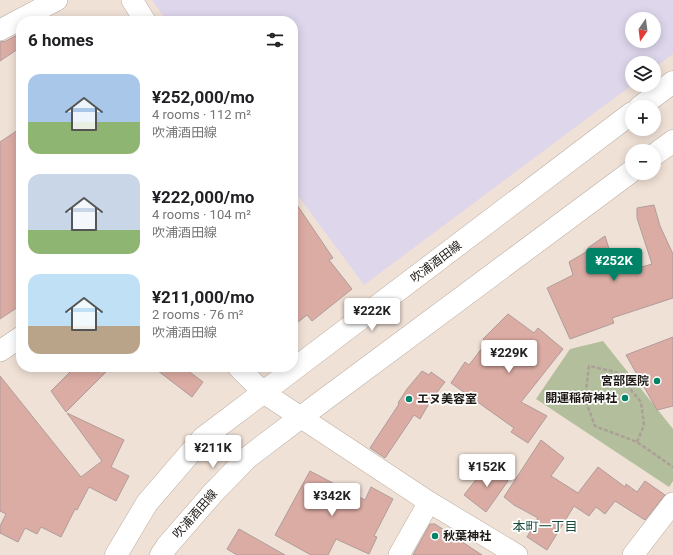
<!DOCTYPE html>
<html lang="en">
<head>
<meta charset="utf-8">
<style>
  body { margin:0; font-family:Roboto,"Noto Sans JP",sans-serif; background:#f6f6f6; color:#202124; height:100vh; display:flex; flex-direction:column; font-size:15px; white-space:nowrap }
  * { box-sizing:border-box; margin:0 }
  p { font-size:13px; color:#757577 }
  .icon { flex:none; width:22px; height:22px; fill:none; stroke:currentColor; stroke-width:2; stroke-linecap:round; stroke-linejoin:round }
  .map { position:relative; flex:1; overflow:hidden }
  .drawer { position:absolute; left:16px; top:16px; width:282px; height:356px; display:flex; flex-direction:column; background:#fff; border-radius:16px; box-shadow:0 2px 10px #0003 }
  .drawer>* { flex:none }
  .needle { width:26px; rotate:194deg }
  .buttons { position:absolute; left:625px; top:12px; display:grid; gap:8px }
  .buttons a { display:grid; place-items:center; width:36px; height:36px; border-radius:50%; background:#fff; box-shadow:0 2px 10px #0003; font-size:20px }
  .price { position:absolute; translate:-50% -34px; padding:0 9px; border-radius:4px; background:#fff; color:#222; font-size:13px; line-height:26px; filter:drop-shadow(0 1px 2px #0008) }
  .price::after { content:''; position:absolute; left:50%; top:24px; width:12px; height:9px; margin-left:-6px; background:inherit; clip-path:polygon(0 0,100% 0,50% 100%) }
  .price.selected { background:#008366; color:#fff }
  ul { padding:0; list-style:none }
  li { display:flex; align-items:center; gap:12px; height:100px; padding:0 12px }
  li span { display:grid; place-items:center; flex:none; width:112px; height:80px; border-radius:12px; color:#555 }
  li>.icon { margin-inline-start:auto }
  span .icon { width:48px; height:48px; fill:#fffc; stroke-width:1 }
  li b { font-size:17px }
  h2 { display:flex; justify-content:space-between; align-items:center; height:48px; padding:0 12px; font-size:17px }
  .map>svg:first-child { display:block }
</style>
</head>
<body>
<div class="map">
<svg width="673" height="555" viewBox="0 0 673 555">
  <rect width="100%" height="100%" fill="#f0e1d6"/>
  <path fill="#ded6eb" fill-rule="evenodd" d="M152,0H673V54L654,68V63H632V85L364,285L293,189V21H167ZM632,19H654V41H632Z"/>
  <path fill="#b3bf9c" d="M603,341L673,429V481L669,487L536,399L570,349Z"/>
  <path fill="#dbaca4" stroke="#af9c9a" d="M21,33V47L0,61V42L6,41Z
    M21,128V305L0,319V142Z
    M293,199L333,258L329,260L352,289L312,321L307,315L293,326Z
    M654,205L660,226L673,254V298L612,318L614,323L570,339L547,288L573,275L569,262L586,252L589,247L605,236L617,274L652,264L637,218V208Z
    M508,314L534,333L538,328L563,349L521,402L547,416L528,443L511,432L514,428L451,383L465,362L469,365L486,343L483,339Z
    M673,337V406L657,410L626,355Z
    M75,367H111L66,412L51,391Z
    M153,367H183L203,382L192,397Z
    M422,371L429,375L431,372L445,382L431,400L420,419L414,415L385,458L370,448L399,404L398,403L407,389Z
    M0,376L81,477L102,461L67,413L124,440L111,467L129,476L116,501L89,487L77,510L75,509L61,537L41,527L37,534L25,528L18,542L0,533V526L6,514L0,511Z
    M541,440L564,458L551,476L578,493L598,467L625,487L626,484L637,492L645,481L665,495L645,520L615,501L605,514L596,507L589,516L574,506L547,550L527,537L538,518L514,505L504,497Z
    M489,463L508,481L486,512L464,495Z
    M310,471L365,500L371,487L393,499L374,536L377,537L369,554L336,539L328,555H311L275,535Z
    M430,524H435L482,555H413Z
    M239,529L285,555H237L227,549Z"/>
  <g fill="none" stroke-linecap="round" stroke-linejoin="round">
    <g stroke="#bbada2" stroke-width="22">
      <path id="minor" d="M132,0L145,21
        M0,30L57,0
        M0,351L21,337
        M238,367L264,393L429,502L517,555
        M399,555L429,502
        M633,555L673,503"/>
    </g>
    <g stroke="#bbada2" stroke-width="23">
      <path id="major" d="M640,107L673,82
        M654,155L673,141
        M116,555L147,503L203,438L632,113
        M161,555L167,546L213,493L247,458L301,417L632,171"/>
    </g>
    <path stroke="#ab9f97" stroke-width="2.5" stroke-dasharray="4 2" stroke-linecap="butt" d="M637,442L644,425L641,402L616,372L589,366L585,399L595,426L637,442L673,467"/>
    <use href="#minor" stroke="#fff" stroke-width="21"/>
    <use href="#major" stroke="#fff" stroke-width="22"/>
  </g>
  <g fill="#008366" stroke="#fff" stroke-width="1.5">
    <circle cx="657" cy="381" r="4"/>
    <circle cx="625" cy="398" r="4"/>
    <circle cx="409" cy="399" r="4"/>
    <circle cx="435" cy="536" r="4"/>
  </g>
  <g text-anchor="middle" stroke-width="3.5" stroke-linejoin="round" paint-order="stroke">
    <g font-size="12" fill="#1e1915" stroke="#fff">
      <text transform="translate(436 262) rotate(-37)" y="4">吹浦酒田線</text>
      <text transform="translate(195 514) rotate(-49)" y="4">吹浦酒田線</text>
    </g>
    <g font-size="12" font-weight="bold" fill="#1e1915" stroke="#fff" text-anchor="end">
      <text x="649" y="385">宮部医院</text>
      <text x="617" y="402">開運稲荷神社</text>
      <text x="417" y="403" text-anchor="start">エヌ美容室</text>
      <text x="443" y="540" text-anchor="start">秋葉神社</text>
    </g>
    <g font-size="13" fill="#184a3b" stroke="#fff">
      <text x="545" y="531">本町一丁目</text>
    </g>
  </g>
</svg>
<div class="buttons">
<a><svg class="needle" viewBox="-14 -14 28 28"><path d="M0-13l5 13h-10z" fill="#e53935"/><path d="M0 13l5-13h-10z" fill="#757577"/></svg></a>
<a><svg class="icon" aria-label="layers" viewBox="0 0 24 24"><path d="M12 4l9 5-9 5-9-5zM3 14l9 5 9-5"/></svg></a>
<a>+</a>
<a>−</a>
</div>
<b class="price selected" style="left:614px;top:282px">¥252K</b>
<b class="price" style="left:372px;top:332px">¥222K</b>
<b class="price" style="left:509px;top:374px">¥229K</b>
<b class="price" style="left:213px;top:469px">¥211K</b>
<b class="price" style="left:487px;top:488px">¥152K</b>
<b class="price" style="left:332px;top:517px">¥342K</b>
<section class="drawer">
<h2>6 homes<svg class="icon" aria-label="filters" viewBox="0 0 24 24"><path d="M4 7h16M4 17h16"/><circle cx="9" cy="7" r="2"/><circle cx="15" cy="17" r="2"/></svg></h2>
<ul>
<li><span style="background:linear-gradient(#a9c7e8 60%,#8fb573 0)"><svg class="icon" aria-label="home" viewBox="0 0 24 24"><path d="M3 11l9-7 9 7M6 9v11h12V9"/></svg></span><div><b>¥252,000/mo</b><p>4 rooms · 112 m²</p><p>吹浦酒田線</p></div></li>
<li><span style="background:linear-gradient(#c9d6e8 70%,#8fb573 0)"><svg class="icon" aria-label="home" viewBox="0 0 24 24"><path d="M3 11l9-7 9 7M6 9v11h12V9"/></svg></span><div><b>¥222,000/mo</b><p>4 rooms · 104 m²</p><p>吹浦酒田線</p></div></li>
<li><span style="background:linear-gradient(#bfe0f5 65%,#b9a48a 0)"><svg class="icon" aria-label="home" viewBox="0 0 24 24"><path d="M3 11l9-7 9 7M6 9v11h12V9"/></svg></span><div><b>¥211,000/mo</b><p>2 rooms · 76 m²</p><p>吹浦酒田線</p></div></li>
</ul>
</section>
</div>
</body>
</html>
